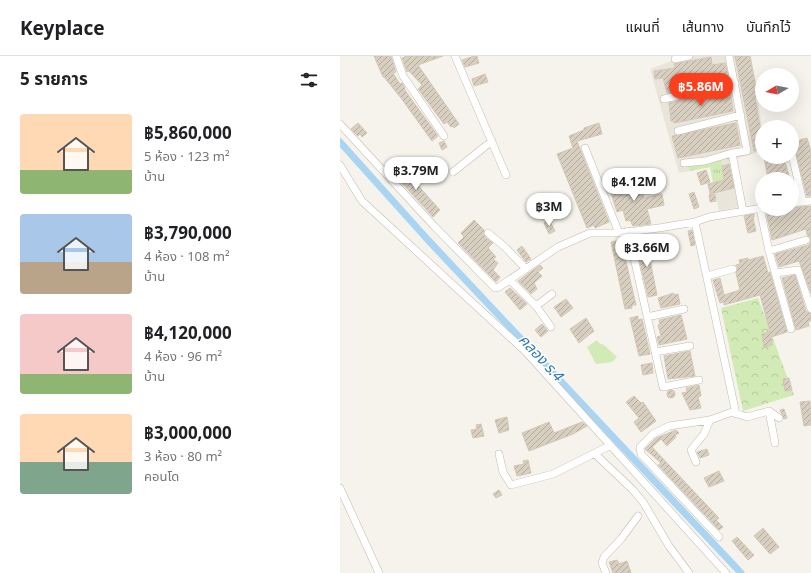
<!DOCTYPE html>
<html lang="th">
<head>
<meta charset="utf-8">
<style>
  body { margin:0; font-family:"Noto Sans","Noto Sans Thai",sans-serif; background:#f6f6f6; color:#202124; height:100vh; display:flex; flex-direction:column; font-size:15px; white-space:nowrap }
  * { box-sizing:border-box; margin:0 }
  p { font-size:13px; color:#757577 }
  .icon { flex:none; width:22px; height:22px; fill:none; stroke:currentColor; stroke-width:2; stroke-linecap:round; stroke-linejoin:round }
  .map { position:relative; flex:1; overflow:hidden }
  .sheet { display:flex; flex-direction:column; background:#fff; width:340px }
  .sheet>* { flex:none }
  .needle { width:26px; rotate:260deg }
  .controls { position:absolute; left:415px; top:12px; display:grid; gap:8px }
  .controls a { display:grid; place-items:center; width:44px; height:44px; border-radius:50%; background:#fff; box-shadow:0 4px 16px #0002; font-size:20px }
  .price { position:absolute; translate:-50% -34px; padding:0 9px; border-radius:14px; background:#fff; color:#222; font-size:13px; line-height:26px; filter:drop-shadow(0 1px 2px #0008) }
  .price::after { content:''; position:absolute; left:50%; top:24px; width:12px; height:9px; margin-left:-6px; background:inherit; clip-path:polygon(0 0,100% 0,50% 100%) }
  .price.selected { background:#fc3f1d; color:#fff }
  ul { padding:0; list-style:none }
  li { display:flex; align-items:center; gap:12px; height:100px; padding:0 20px }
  li span { display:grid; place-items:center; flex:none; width:112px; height:80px; border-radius:4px; color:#555 }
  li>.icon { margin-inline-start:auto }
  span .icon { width:48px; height:48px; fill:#fffc; stroke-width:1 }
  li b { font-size:17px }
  h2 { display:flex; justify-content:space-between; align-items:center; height:48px; padding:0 20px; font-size:17px }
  header { display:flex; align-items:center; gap:24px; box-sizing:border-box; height:56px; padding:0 20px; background:#fff; border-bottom:1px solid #e0e0e0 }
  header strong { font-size:19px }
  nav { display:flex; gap:22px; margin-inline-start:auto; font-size:14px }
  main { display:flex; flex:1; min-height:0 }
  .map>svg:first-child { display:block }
</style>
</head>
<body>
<header>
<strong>Keyplace</strong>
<nav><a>แผนที่</a><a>เส้นทาง</a><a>บันทึกไว้</a></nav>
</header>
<main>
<section class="sheet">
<h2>5 รายการ<svg class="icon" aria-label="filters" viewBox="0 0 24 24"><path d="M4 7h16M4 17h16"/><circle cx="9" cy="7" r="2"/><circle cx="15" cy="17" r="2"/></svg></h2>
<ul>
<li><span style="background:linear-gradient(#ffd9b3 70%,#8fb573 0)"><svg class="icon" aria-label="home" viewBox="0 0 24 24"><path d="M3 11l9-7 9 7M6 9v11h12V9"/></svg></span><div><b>฿5,860,000</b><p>5 ห้อง · 123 m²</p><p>บ้าน</p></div></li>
<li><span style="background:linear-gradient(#a9c7e8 60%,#b9a48a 0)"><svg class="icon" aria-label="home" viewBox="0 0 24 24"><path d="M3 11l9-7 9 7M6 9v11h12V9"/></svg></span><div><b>฿3,790,000</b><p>4 ห้อง · 108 m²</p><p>บ้าน</p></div></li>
<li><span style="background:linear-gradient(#f6c9c9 75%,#8fb573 0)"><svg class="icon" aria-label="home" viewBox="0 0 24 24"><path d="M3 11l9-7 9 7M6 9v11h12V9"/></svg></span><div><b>฿4,120,000</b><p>4 ห้อง · 96 m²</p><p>บ้าน</p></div></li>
<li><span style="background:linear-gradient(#ffd9b3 60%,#7fa58c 0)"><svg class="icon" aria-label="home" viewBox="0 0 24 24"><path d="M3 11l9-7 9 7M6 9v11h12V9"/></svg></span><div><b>฿3,000,000</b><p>3 ห้อง · 80 m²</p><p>คอนโด</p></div></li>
</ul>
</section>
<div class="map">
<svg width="471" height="517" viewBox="0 0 471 517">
  <defs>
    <pattern id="forest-crowns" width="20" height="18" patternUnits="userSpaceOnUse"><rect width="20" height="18" fill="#d2eab5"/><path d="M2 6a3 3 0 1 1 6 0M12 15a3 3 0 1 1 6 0" fill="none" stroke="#b6ca9c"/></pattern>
    <pattern id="park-tufts" width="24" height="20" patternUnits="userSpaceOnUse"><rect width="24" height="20" fill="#d2eab5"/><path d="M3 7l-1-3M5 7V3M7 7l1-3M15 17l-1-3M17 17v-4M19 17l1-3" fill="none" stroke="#b6ca9c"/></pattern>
    <pattern id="building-hatch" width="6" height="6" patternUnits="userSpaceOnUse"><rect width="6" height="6" fill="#d8cfc1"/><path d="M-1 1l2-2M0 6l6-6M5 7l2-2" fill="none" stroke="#b1aa9e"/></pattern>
  </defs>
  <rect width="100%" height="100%" fill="#f6f3ec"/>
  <path fill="#eae5da" d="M334,0H411L422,71V95L396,103L404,150L379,155L370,111L339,117L310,13L334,4Z"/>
  <path fill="#d2eab5" d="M257,284L259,287L264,289L277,301L272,306L256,308L247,291Z"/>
  <path fill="url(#forest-crowns)" d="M418,242L454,339L403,355L381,252Z"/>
  <path fill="url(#park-tufts)" d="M381,104L384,124L373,126L370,111L350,115L349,110Z"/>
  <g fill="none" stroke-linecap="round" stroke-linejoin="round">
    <path stroke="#a9d4f2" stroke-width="7" d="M0,86L88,184L401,517"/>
  </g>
  <path fill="url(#building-hatch)" stroke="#d3c7b4" d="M34,0H51L56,16L53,17L60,28L62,27L65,32L64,33L98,80L92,85L61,42L44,21H43Z
    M67,0H103L78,9L119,68L114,72L113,70L111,71L107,66L104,68L78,33L82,29L69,15L67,16L62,2Z
    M134,0H137L139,7L125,11L122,4Z
    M395,0H410L418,41H415L422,82V94L414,95Z
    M371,1L372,9L385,7L388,19L375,22L376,26L327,37L323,22L315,23L314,15L335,12L334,8Z
    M145,18L148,26L134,30L132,23Z
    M390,33L393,55L334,67L333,65H331L329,47Z
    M18,67L27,77L22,81L20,78L18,80L11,73Z
    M259,67L262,78L237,85L269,166L255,172L254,169L247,172L217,98L233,92L229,80L244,74V72Z
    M396,67L400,89L338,102L332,80Z
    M467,82L471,95V140H467L453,86Z
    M104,85L107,91L102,94L99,87Z
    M424,101H446L448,106H445L450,123H428Z
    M389,108L394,132L370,138L368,128L384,124L382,110Z
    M55,110L65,115L100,154L93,161L51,115Z
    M366,114L370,126L361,129L357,117Z
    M301,124L304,142L322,138L324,149L307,153L311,168L293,170L290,164L286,165L283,154L277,156L268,128L276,126L277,129Z
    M354,136L359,151L354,153L349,138Z
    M375,138L376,145L370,146L369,139Z
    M470,150L471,151V237L459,205L439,211L435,198L468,189L471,186V182L467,179L466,173L432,184L426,155L430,153V156L440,153Z
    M414,158V161L413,162L416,175L408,177L404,160Z
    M134,164L144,174L145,181L153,187L148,192L156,201L153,203L158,207L153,214L160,221L156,226L118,187L124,181L121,177Z
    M209,164L215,175L209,178L204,167Z
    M352,174L355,189L351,190L348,175Z
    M281,184L296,249H292V252L285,253L271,186Z
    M306,184L317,239L308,241L296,190L300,189V185Z
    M182,190L191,203L186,206L177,194Z
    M423,200L428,217L430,216L447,276L431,281L432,289L424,291L422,278L430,276L420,239L384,249V246L380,247L373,225V224L380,222L384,239L400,234L396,217L398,212L396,209L400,208L399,204L408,202V204Z
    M200,209L203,212L198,216L202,220L194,227L197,233L191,238L178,225Z
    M455,219L466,255L471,258V265H468L469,270L456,274L442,222Z
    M170,232L187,248L180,254L165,236Z
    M334,237V239L338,238L340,248L321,252L318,242Z
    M226,243L233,252L221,261L214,251Z
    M341,259L347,283L319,289L317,281L321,280L318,269H320L319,264Z
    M298,260V264L302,263L310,298L299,300L290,262Z
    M246,262L254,275L239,287L230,273Z
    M202,268L208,275L201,281L195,274Z
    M350,295L355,320L328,323L324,300Z
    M312,307L313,317L303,319L301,309Z
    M449,322L452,334L445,335L443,323Z
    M359,329L361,340L358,341L361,352L350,354L342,337L347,336L346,332Z
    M327 338a4 4 0 1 1 8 0a4 4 0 1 1-8 0Z
    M294,340L301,347L303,346L316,365L301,376L294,366L299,362L286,346Z
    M470,345L471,369L464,370L460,346Z
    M444,353L447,362L444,363L440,354Z
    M167,361L169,374L159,377L155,364Z
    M209,366L214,377L242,366L247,370L233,378L189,395L182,377Z
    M141,368L144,380L133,382L131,374L137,373L136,369Z
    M336,374L339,377L335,379L336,381L327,390L321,383L312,391L379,462L376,464L383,471L379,474L318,409L321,407L305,393L316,382Z
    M367,393L369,399L360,402L357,396Z
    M188,404L191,417L177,420L174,410L184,408L183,405Z
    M379,415L384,425L369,431L364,422Z
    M159,434L162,439L156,442L153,438Z
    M423,472L439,491L430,498L414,480Z
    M397,481L414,499L408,504L392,485Z
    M277,504L279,508L287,505L291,517H273L269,506Z"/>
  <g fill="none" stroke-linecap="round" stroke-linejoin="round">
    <g stroke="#c2bbae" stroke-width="8">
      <path id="minor" d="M56,0L63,20L104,80
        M115,0L166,119
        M389,0L407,95L392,97L403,155
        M335,3L349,0
        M324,43L395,27
        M0,68L94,170L155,232L159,231L218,191L250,177H279L319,172L355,166L369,161L422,152
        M338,75L401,59
        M245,92L279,177
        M452,99L463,146
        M344,107L365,105L392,97
        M0,109L22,145L185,295L386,517
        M113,116L152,85
        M452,147L471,145
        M420,152L429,195L451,273
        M355,166L396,358
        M288,175L323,331L359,324
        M148,177L165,191L186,213
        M429,195L466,184
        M435,217L458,214L471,253
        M367,220L393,213
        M170,224L196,250L211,271
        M196,250L212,238
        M307,261L344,253
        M315,296L350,290
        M429,355L435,387
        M159,398L163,416L171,429L213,418L269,390
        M255,398L292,433L303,446L329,490L349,517
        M356,406L351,394L364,378L370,364
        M0,432L39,517
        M379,481L301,398L300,391L313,378L329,370L370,364L392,356L407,361L429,355L439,362
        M266,517L262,507L264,501L281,483L298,460"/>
    </g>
    <use href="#minor" stroke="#fff" stroke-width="7"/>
  </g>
  <g text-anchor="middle" stroke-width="3" stroke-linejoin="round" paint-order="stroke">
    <g font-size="15" font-style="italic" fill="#2e7ab2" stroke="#fff">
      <text transform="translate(201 302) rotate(47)" y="5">คลอง ร.4</text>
    </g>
  </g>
</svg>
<div class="controls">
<a><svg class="needle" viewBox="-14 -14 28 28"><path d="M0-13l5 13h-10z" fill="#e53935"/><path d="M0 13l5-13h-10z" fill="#757577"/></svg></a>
<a>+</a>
<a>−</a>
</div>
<b class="price selected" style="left:361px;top:51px">฿5.86M</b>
<b class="price" style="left:76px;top:135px">฿3.79M</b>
<b class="price" style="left:294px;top:146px">฿4.12M</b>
<b class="price" style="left:209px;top:171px">฿3M</b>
<b class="price" style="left:307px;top:212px">฿3.66M</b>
</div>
</main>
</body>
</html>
